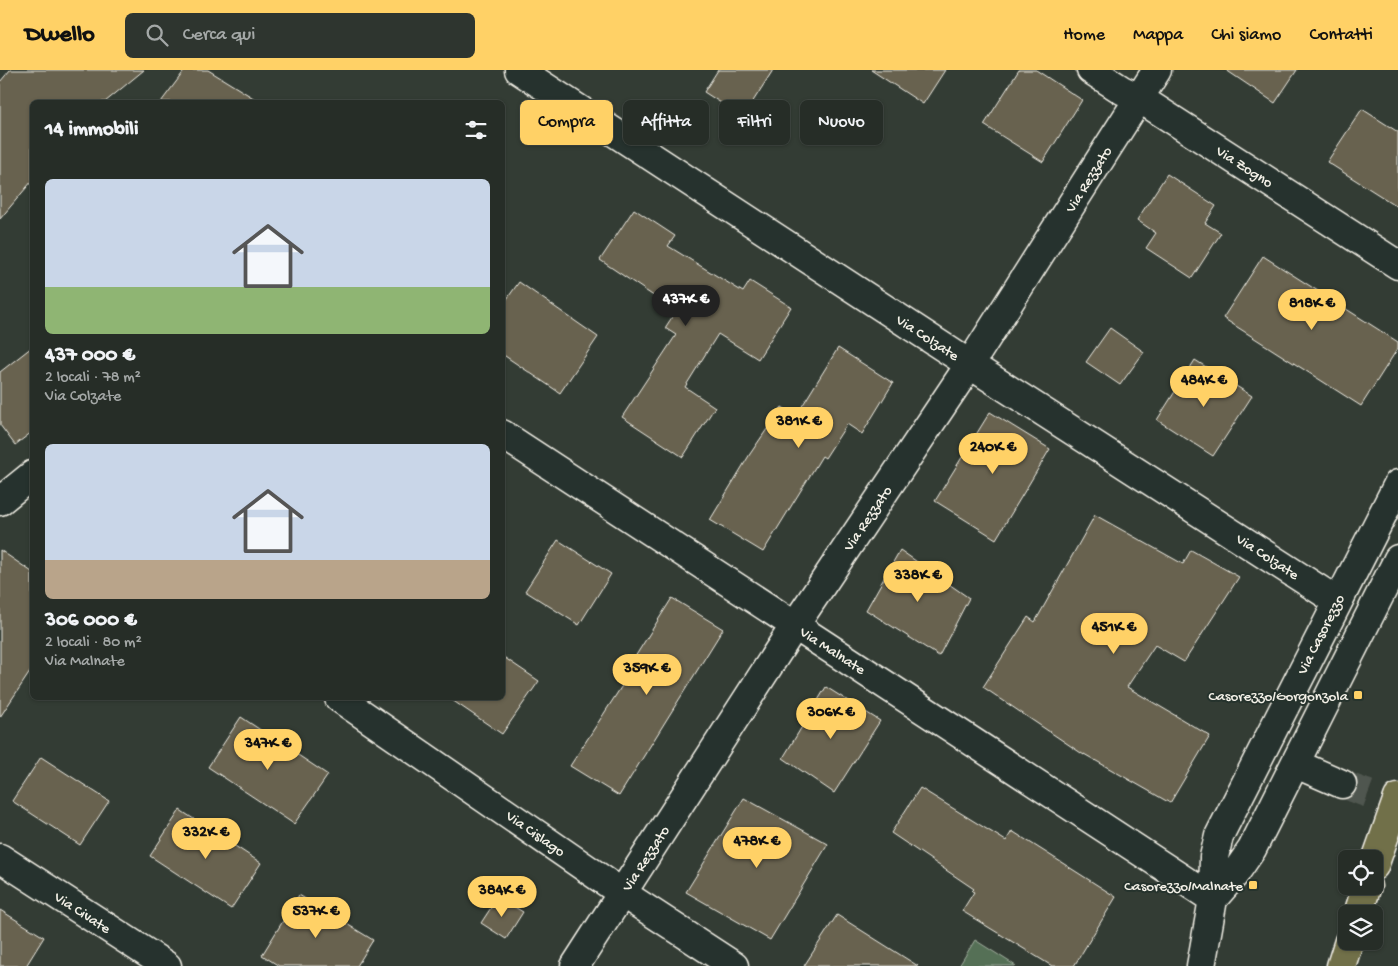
<!DOCTYPE html>
<html lang="it">
<head>
<meta charset="utf-8">
<style>
  body { margin:0; font-family:"Gochi Hand",sans-serif; background:#2e352f; color:#f1f3f6; height:100vh; display:flex; flex-direction:column; font-size:19px; white-space:nowrap }
  * { box-sizing:border-box; margin:0 }
  p { font-size:16px; color:#a4a8a7 }
  .icon { flex:none; width:28px; height:28px; fill:none; stroke:currentColor; stroke-width:2; stroke-linecap:round; stroke-linejoin:round }
  .map { position:relative; flex:1; overflow:hidden }
  .drawer { position:absolute; left:30px; top:30px; width:475px; height:600px; display:flex; flex-direction:column; background:#262d27; border-radius:8px; box-shadow:0 1px 4px #0004,0 0 0 1px #424944 }
  .drawer>* { flex:none }
  .hud { position:absolute; left:520px; top:30px; width:475px; height:45px; display:flex; gap:10px }
  .fabs { position:absolute; left:1338px; top:780px; display:grid; gap:10px }
  .fabs a { display:grid; place-items:center; width:45px; height:45px; border-radius:8px; background:#262d27; box-shadow:0 1px 4px #0004,0 0 0 1px #424944; font-size:25px }
  .price { position:absolute; translate:-50% -42px; padding:0 11px; border-radius:18px; background:#ffd166; color:#111; font-size:16px; line-height:32px; filter:drop-shadow(0 1px 2px #0008) }
  .price::after { content:''; position:absolute; left:50%; top:30px; width:15px; height:11px; margin-left:-8px; background:inherit; clip-path:polygon(0 0,100% 0,50% 100%) }
  .price.selected { background:#222; color:#fff }
  ul { padding:0; list-style:none }
  li { display:grid; align-content:center; gap:10px; height:265px; padding:0 15px }
  li span { display:grid; place-items:center; height:155px; border-radius:8px; color:#555 }
  li>.icon { margin-inline-start:auto }
  span .icon { width:90px; height:90px; fill:#fffc; stroke-width:1 }
  li b { font-size:21px }
  h2 { display:flex; justify-content:space-between; align-items:center; height:60px; padding:0 15px; font-size:21px }
  .tag { padding:0 18px; border-radius:8px; background:#262d27; box-shadow:0 1px 4px #0004,0 0 0 1px #424944; font-size:18px; line-height:45px }
  .tag.selected { background:#ffd166; color:#111 }
  header { display:flex; align-items:center; gap:30px; box-sizing:border-box; height:70px; padding:0 25px; background:#ffd166; color:#111 }
  header strong { font-size:24px }
  nav { display:flex; gap:28px; margin-inline-start:auto; font-size:18px }
  .search { width:350px; height:45px; background:#2e352f; display:flex; align-items:center; gap:12px; box-sizing:border-box; padding:0 18px; border-radius:8px; color:#a4a8a7; font-size:19px }
  .map>svg:first-child { display:block }
</style>
</head>
<body>
<header>
<strong>Dwello</strong>
<div class="search"><svg class="icon" aria-label="search" viewBox="0 0 24 24"><circle cx="10" cy="10" r="6"/><path d="M15 15l6 6"/></svg>Cerca qui</div>
<nav><a>Home</a><a>Mappa</a><a>Chi siamo</a><a>Contatti</a></nav>
</header>
<div class="map">
<svg width="1398" height="896" viewBox="0 0 1398 896">
  <rect width="100%" height="100%" fill="#333c34"/>
  <filter id="ink" filterUnits="userSpaceOnUse"><feTurbulence type="fractalNoise" baseFrequency=".02" numOctaves="2"/><feDisplacementMap in="SourceGraphic" scale="10" xChannelSelector="R" yChannelSelector="G"/><feConvolveMatrix kernelMatrix="1 2 1 2 8 2 1 2 1" color-interpolation-filters="sRGB"/></filter>
  <g filter="url(#ink)">
    <path fill="#547057" stroke="#a4b0a0" d="M975,870L1016,896H959Z"/>
    <path fill="#676250" stroke="#f4f1e8" d="M10,0H144L105,32H32V111L0,149V12Z
      M185,0H208L260,32H161Z
      M718,0H773L743,47L704,22Z
      M871,0H945L923,34Z
      M1019,0H1036L1082,30L1043,92L984,55Z
      M1226,0H1297L1275,33Z
      M1362,39L1398,62V137L1327,92Z
      M1167,104L1216,136L1205,153L1221,163L1192,208L1146,178L1156,163L1137,150Z
      M634,139L675,166L668,176L743,222L750,211L791,237L758,289L718,264L685,317L715,337L683,387L622,347L676,265L665,258L676,241L600,190Z
      M1263,186L1398,272V278L1361,336L1223,248Z
      M519,212L598,267L560,323L502,284V236Z
      M1110,258L1144,282L1120,315L1086,292Z
      M32,277V362L15,375L0,355V302Z
      M838,278L893,313L862,364L847,354L825,388L822,386L763,482L710,450L750,384L782,337L796,346Z
      M1195,290L1252,326L1213,386L1157,350Z
      M990,342L1050,379L996,469L935,431Z
      M1095,445L1183,494L1191,480L1239,507L1184,592L1155,575L1127,617L1210,666L1170,733L1084,684V685L983,617L1028,547L1035,552Z
      M558,470L611,504L579,555L525,521Z
      M0,480L32,502V599L0,647Z
      M900,480L969,528L939,586L866,540Z
      M672,528L723,559L619,726L570,696L627,608L623,606Z
      M502,586L539,611L502,664L449,628H502Z
      M826,617L880,651L834,723L783,688Z
      M241,647L328,705L294,754L208,697Z
      M41,687L109,731L80,775L12,731Z
      M920,718L1006,771L1012,761L1116,827L1074,896H1052L962,841L974,822L972,821L974,819L891,763Z
      M744,728L828,774L770,870L686,822Z
      M180,740L261,793L231,839L150,786Z
      M299,825L373,870L357,896H279L262,885Z
      M498,827L523,842L506,869L481,853Z
      M0,840L44,867L26,896H0Z
      M837,845L918,896H804Z"/>
    <g fill="none" stroke-linecap="round" stroke-linejoin="round">
      <path stroke="#50574f" stroke-width="28" stroke-dasharray="28 14" stroke-linecap="butt" d="M1342,714L1398,735"/>
      <g stroke="#f4f1e8" stroke-width="31">
        <path id="minor" d="M519,0L983,303L1337,531
          M1091,0L1122,20L1139,28L1398,195
          M502,364L1213,829
          M0,431L32,405
          M339,628L622,823L734,896
          M1296,694L1342,714
          M0,788L167,896
          M1213,829L1234,805L1252,779L1398,489
          M575,896L795,555L970,294L1157,0
          M1201,896L1213,829L1214,787L1219,766L1398,414"/>
      </g>
      <g stroke="#f4f1e8" stroke-width="31">
        <path id="highway" d="M1374,796L1398,728
          M1358,844L1367,816
          M1341,896L1349,871"/>
      </g>
      <use href="#minor" stroke="#26332d" stroke-width="28"/>
      <use href="#highway" stroke="#716f4a" stroke-width="28"/>
    </g>
  </g>
  <g fill="#ffd166" stroke="#26332d" stroke-width="2">
    <rect x="1353" y="620" width="10" height="10" rx="2.5"/>
    <rect x="1248" y="810" width="10" height="10" rx="2.5"/>
  </g>
  <g text-anchor="middle" stroke-width="4" stroke-linejoin="round" paint-order="stroke">
    <g font-size="15" fill="#f4f1e8" stroke="#26332d">
      <text transform="translate(1245 96) rotate(33)" y="5">Via Zogno</text>
      <text transform="translate(1088 109) rotate(-58)" y="5">Via Rezzato</text>
      <text transform="translate(928 267) rotate(33)" y="5">Via Colzate</text>
      <text transform="translate(867 448) rotate(-56)" y="5">Via Rezzato</text>
      <text transform="translate(1268 486) rotate(33)" y="5">Via Colzate</text>
      <text transform="translate(1320 564) rotate(-63)" y="5">Via Casorezzo</text>
      <text transform="translate(833 580) rotate(33)" y="5">Via Malnate</text>
      <text transform="translate(536 763) rotate(35)" y="5">Via Cislago</text>
      <text transform="translate(645 788) rotate(-57)" y="5">Via Rezzato</text>
      <text transform="translate(83 842) rotate(33)" y="5">Via Civate</text>
    </g>
    <g font-size="15" fill="#f4f1e8" stroke="#26332d" text-anchor="end">
      <text x="1348" y="630">Casorezzo/Gorgonzola</text>
      <text x="1243" y="820">Casorezzo/Malnate</text>
    </g>
  </g>
</svg>
<div class="fabs">
<a><svg class="icon" aria-label="locate" viewBox="0 0 24 24"><circle cx="12" cy="12" r="6"/><path d="M12 2v4M12 18v4M2 12h4M18 12h4"/></svg></a>
<a><svg class="icon" aria-label="layers" viewBox="0 0 24 24"><path d="M12 4l9 5-9 5-9-5zM3 14l9 5 9-5"/></svg></a>
</div>
<b class="price selected" style="left:686px;top:257px">437K €</b>
<b class="price" style="left:1312px;top:261px">818K €</b>
<b class="price" style="left:1204px;top:338px">484K €</b>
<b class="price" style="left:799px;top:379px">381K €</b>
<b class="price" style="left:993px;top:405px">240K €</b>
<b class="price" style="left:918px;top:533px">338K €</b>
<b class="price" style="left:1114px;top:585px">451K €</b>
<b class="price" style="left:647px;top:626px">359K €</b>
<b class="price" style="left:831px;top:670px">306K €</b>
<b class="price" style="left:268px;top:701px">347K €</b>
<b class="price" style="left:206px;top:790px">332K €</b>
<b class="price" style="left:757px;top:799px">478K €</b>
<b class="price" style="left:502px;top:848px">384K €</b>
<b class="price" style="left:316px;top:869px">537K €</b>
<div class="hud">
<a class="tag selected">Compra</a>
<a class="tag">Affitta</a>
<a class="tag">Filtri</a>
<a class="tag">Nuovo</a>
</div>
<section class="drawer">
<h2>14 immobili<svg class="icon" aria-label="filters" viewBox="0 0 24 24"><path d="M4 7h16M4 17h16"/><circle cx="9" cy="7" r="2"/><circle cx="15" cy="17" r="2"/></svg></h2>
<ul>
<li><span style="background:linear-gradient(#c9d6e8 70%,#8fb573 0)"><svg class="icon" aria-label="home" viewBox="0 0 24 24"><path d="M3 11l9-7 9 7M6 9v11h12V9"/></svg></span><div><b>437 000 €</b><p>2 locali · 78 m²</p><p>Via Colzate</p></div></li>
<li><span style="background:linear-gradient(#c9d6e8 75%,#b9a48a 0)"><svg class="icon" aria-label="home" viewBox="0 0 24 24"><path d="M3 11l9-7 9 7M6 9v11h12V9"/></svg></span><div><b>306 000 €</b><p>2 locali · 80 m²</p><p>Via Malnate</p></div></li>
</ul>
</section>
</div>
</body>
</html>
